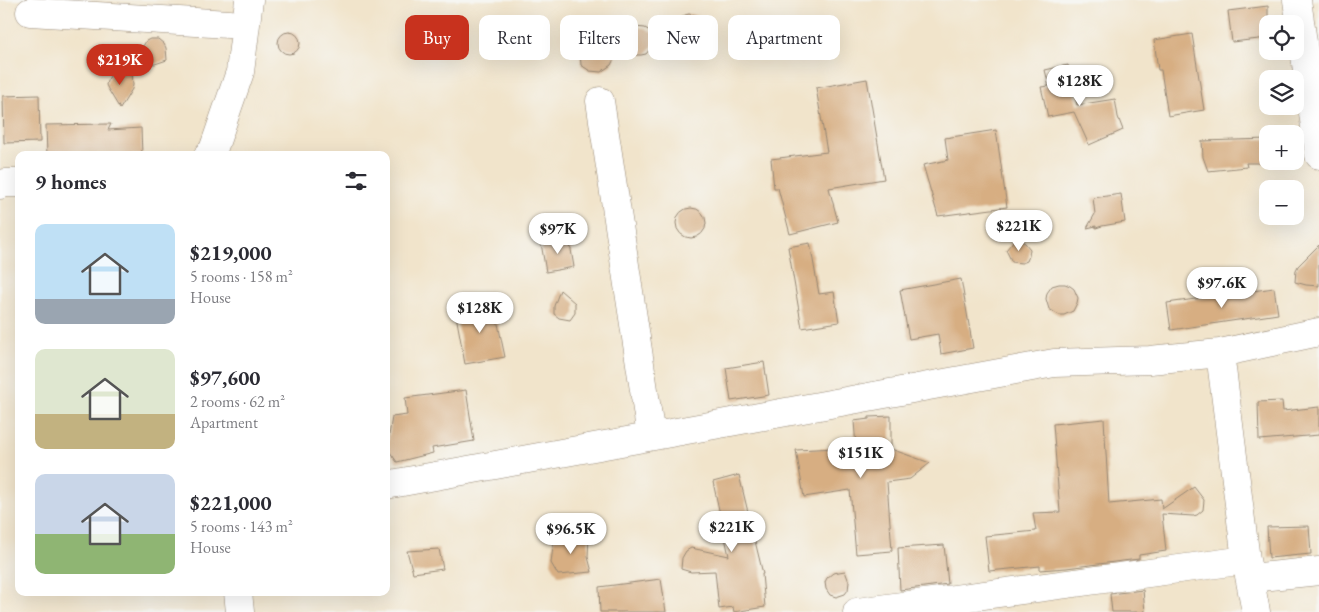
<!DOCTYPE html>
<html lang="en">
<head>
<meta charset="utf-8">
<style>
  body { margin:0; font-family:"EB Garamond",serif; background:#f2f2f3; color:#2b2b33; height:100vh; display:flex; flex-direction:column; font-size:19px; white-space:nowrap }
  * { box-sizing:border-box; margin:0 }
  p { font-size:16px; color:#7c7c81 }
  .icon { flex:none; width:28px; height:28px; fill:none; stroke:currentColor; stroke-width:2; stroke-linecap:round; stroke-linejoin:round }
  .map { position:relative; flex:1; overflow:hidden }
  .drawer { position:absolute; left:15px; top:151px; width:375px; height:445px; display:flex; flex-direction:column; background:#fff; border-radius:10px; box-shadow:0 5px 20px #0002 }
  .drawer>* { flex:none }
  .guide { position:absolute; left:405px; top:15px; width:475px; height:45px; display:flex; gap:10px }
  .tools { position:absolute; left:1259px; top:15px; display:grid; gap:10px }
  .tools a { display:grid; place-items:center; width:45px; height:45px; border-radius:10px; background:#fff; box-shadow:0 5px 20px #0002; font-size:25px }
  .price { position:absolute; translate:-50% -42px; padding:0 11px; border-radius:18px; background:#fff; color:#222; font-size:16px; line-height:32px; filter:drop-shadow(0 1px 2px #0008) }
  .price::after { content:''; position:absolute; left:50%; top:30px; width:15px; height:11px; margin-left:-8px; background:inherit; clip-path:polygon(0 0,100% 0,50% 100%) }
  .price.on { background:#c8321e; color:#fff }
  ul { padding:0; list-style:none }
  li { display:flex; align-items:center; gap:15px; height:125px; padding:0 20px }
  li span { display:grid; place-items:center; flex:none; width:140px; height:100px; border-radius:10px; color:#555 }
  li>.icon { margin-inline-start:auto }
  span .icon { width:60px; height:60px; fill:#fffc; stroke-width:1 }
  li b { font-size:21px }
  h2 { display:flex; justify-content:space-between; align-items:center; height:60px; padding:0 20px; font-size:21px }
  .tag { padding:0 18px; border-radius:10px; background:#fff; box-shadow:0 5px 20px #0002; font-size:18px; line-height:45px }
  .tag.on { background:#c8321e; color:#fff }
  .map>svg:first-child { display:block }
</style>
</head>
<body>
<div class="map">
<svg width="1319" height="612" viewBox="0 0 1319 612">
  <rect width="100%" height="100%" fill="#f6f6f2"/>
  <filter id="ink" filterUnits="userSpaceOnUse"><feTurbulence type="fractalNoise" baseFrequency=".02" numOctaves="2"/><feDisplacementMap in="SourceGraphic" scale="10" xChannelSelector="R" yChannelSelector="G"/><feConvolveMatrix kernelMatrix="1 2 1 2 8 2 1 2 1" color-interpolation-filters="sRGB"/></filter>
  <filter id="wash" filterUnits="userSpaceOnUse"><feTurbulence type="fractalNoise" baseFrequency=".0096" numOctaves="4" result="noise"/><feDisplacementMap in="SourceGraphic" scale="20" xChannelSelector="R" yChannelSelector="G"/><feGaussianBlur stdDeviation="1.12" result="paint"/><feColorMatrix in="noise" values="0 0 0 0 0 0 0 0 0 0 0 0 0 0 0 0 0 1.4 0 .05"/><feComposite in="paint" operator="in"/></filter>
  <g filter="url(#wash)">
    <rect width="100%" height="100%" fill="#f1e4cb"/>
    <g id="blocks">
      <path fill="#d7ae82" d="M1268,6V38L1232,42L1228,11Z
        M689,14L699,16L705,24V33L702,37L694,43L685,42L673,35L678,22L681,18L685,15Z
        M635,27L645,28L660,37L646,54L641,55H636L619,49L611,65L601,72L590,71L581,65L580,53L582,48L585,43L589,40L600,39L621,45L627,32Z
        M278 43a11 11 0 1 1 22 0a11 11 0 1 1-22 0Z
        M1192,34L1204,110L1168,116L1161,70H1158L1154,40Z
        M150,39H158L164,44L166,48L167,60L155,64L139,63L142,48L146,41Z
        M1068,65L1077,105L1115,99L1118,117L1123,130L1089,145L1074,112L1048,117L1041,87L1049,86L1045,70Z
        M120,70L132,72L133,85L132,89L120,109L108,89L106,85L107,81L112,73L115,71Z
        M867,79L884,179L829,188L838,222L790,234L778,188H774L771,159L827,152L816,88Z
        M39,95L40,142L4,143L3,96Z
        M111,124L108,130L141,128L142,155H47L46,125Z
        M996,130L1007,207L938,216L923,165L948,160L945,138Z
        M1268,139V163H1246L1247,167L1208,171L1203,157L1202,141Z
        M1121,194L1125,222L1102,226L1096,228V226L1087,228L1095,214L1093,198Z
        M676 223a15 15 0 1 1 30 0a15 15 0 1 1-30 0Z
        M569,238L574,267L546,272L541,243Z
        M1016,238L1025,243L1030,249L1029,256L1027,261L1022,263L1012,262L1006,250Z
        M810,243L819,294L834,292L839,322L802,328L788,247Z
        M1319,245V286L1306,285L1295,282L1296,270L1298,266Z
        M961,279L973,348L941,354L938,334L909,339L900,290Z
        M1059,284H1065L1070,286L1074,289L1078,298L1077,303L1073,311L1064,315H1059L1049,309L1046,299L1047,293L1052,286Z
        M1274,288L1278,314L1171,330L1167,303Z
        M560,290L575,303V313L570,320L559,318L554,314V306Z
        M494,305L505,357L465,364L455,310Z
        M764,362L769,395L731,401L726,368Z
        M466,390L474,441L432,448L433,453L397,462L387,448L392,417L407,415L405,398Z
        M1282,401L1283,411L1319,407V435L1259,440L1258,402Z
        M891,416V449L930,463L910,479L887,482L892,551L856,554L850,490L804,497L796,450L856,447L854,421L869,419V417Z
        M1104,419L1109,504L1161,499L1162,509L1194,487L1204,500L1203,510L1197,515L1193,516L1162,514L1166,551L1139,555V559L1066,568L1040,570V566L989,571L985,536L1036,531L1033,513L1060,512L1053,424Z
        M739,475L763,574H762L765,607L734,612L733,607L719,609L715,571L691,572L681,569L682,558L686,551L691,548L729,556L713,482Z
        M1309,526L1311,554L1269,558L1267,527Z
        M589,535L588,557L592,572L558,575L551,563L554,539Z
        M944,545L948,584L900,590L898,548Z
        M439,549L443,569L413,573L407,551Z
        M845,571L849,582L848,590L845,594L836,597L830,595L826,589L825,582L827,578L833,573Z
        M661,579L666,612H600L599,587Z
        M1143,590L1145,612H1112L1110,594Z"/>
    </g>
  </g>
  <g filter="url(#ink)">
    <use href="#blocks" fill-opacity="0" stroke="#968774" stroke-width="1"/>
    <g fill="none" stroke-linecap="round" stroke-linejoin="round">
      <g stroke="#968774" stroke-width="29">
        <path id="minor" d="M1297,0L1319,155
          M30,12L245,25
          M600,101L651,436
          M208,155L212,153L240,72L249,0
          M0,185L5,183H19
          M1220,353L1246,560L1256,612
          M386,485L1054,363L1150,360L1220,353L1319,332
          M1250,578L1319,571
          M238,592L240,612
          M857,612L1246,560"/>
      </g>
      <use href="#minor" stroke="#fff" stroke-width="28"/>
    </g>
  </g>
</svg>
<div class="tools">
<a><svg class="icon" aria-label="locate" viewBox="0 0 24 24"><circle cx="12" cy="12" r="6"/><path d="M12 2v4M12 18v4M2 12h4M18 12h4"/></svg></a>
<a><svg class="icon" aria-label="layers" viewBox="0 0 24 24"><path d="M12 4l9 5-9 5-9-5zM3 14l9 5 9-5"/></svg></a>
<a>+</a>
<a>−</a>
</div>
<b class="price on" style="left:120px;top:86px">$219K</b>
<b class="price" style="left:1080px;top:107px">$128K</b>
<b class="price" style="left:1019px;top:252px">$221K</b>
<b class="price" style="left:558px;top:255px">$97K</b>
<b class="price" style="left:1222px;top:309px">$97.6K</b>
<b class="price" style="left:480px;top:334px">$128K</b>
<b class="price" style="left:861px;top:479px">$151K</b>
<b class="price" style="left:732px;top:553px">$221K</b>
<b class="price" style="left:571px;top:555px">$96.5K</b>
<div class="guide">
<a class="tag on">Buy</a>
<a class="tag">Rent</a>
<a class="tag">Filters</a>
<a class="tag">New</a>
<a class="tag">Apartment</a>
</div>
<section class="drawer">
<h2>9 homes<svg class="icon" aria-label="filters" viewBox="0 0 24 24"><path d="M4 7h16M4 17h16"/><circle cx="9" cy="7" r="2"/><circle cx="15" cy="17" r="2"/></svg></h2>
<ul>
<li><span style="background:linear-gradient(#bfe0f5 75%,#9aa5b1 0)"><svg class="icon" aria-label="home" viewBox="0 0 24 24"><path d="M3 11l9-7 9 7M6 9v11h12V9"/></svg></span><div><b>$219,000</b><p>5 rooms · 158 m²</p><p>House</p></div></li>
<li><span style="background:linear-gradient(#dfe7d0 65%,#c2b280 0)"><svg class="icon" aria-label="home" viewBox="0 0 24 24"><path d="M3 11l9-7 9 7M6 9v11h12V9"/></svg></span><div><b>$97,600</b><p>2 rooms · 62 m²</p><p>Apartment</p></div></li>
<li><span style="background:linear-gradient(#c9d6e8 60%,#8fb573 0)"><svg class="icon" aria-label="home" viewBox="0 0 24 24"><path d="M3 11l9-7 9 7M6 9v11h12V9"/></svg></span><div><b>$221,000</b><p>5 rooms · 143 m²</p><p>House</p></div></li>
</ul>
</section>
</div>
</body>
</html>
